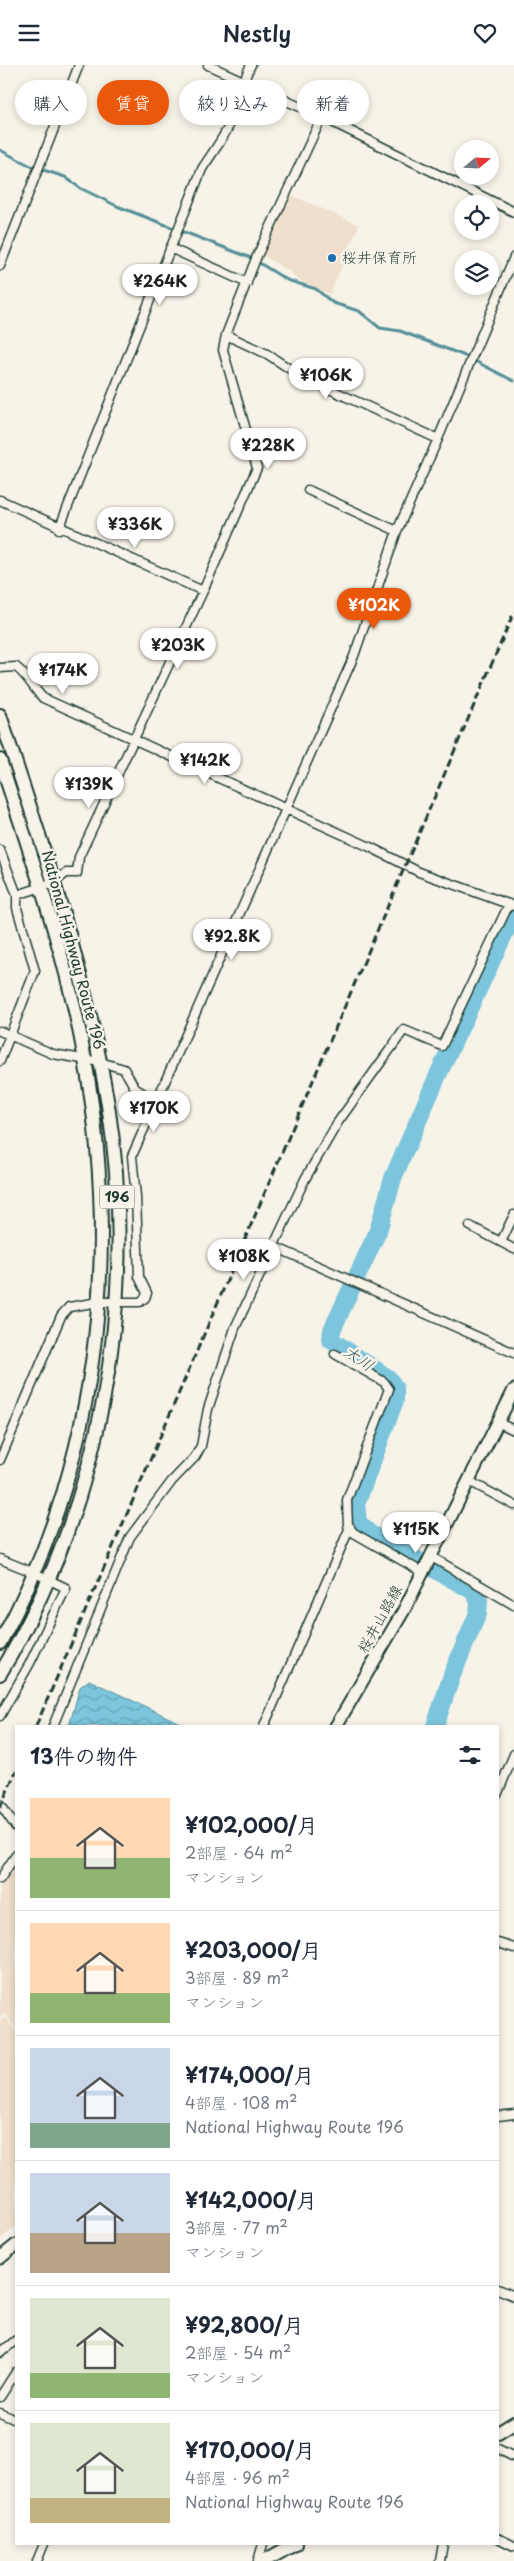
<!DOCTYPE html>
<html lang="ja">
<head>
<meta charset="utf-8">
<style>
  body { margin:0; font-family:"Playpen Sans","Klee One",sans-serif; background:#f6f6f7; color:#1f2937; height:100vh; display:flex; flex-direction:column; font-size:19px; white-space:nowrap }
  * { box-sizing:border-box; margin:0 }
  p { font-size:16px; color:#747a83 }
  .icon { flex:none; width:28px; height:28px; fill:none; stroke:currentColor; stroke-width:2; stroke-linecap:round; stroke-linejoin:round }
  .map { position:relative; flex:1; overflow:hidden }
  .side { position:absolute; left:15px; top:1660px; width:484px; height:820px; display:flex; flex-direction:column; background:#fff; border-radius:0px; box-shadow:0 2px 8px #0003 }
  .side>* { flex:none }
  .banner { position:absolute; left:15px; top:15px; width:485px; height:45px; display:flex; gap:10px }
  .needle { width:32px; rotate:71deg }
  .controls { position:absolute; left:454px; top:75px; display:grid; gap:10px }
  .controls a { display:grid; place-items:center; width:45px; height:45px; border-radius:50%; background:#fff; box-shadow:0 2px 8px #0003; font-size:25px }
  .price { position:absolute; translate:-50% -42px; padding:0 11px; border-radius:18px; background:#fff; color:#222; font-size:16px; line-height:32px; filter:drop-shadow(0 1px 2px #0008) }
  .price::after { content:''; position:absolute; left:50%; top:30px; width:15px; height:11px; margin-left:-8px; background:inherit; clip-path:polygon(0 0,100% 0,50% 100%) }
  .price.active { background:#ea580c; color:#fff }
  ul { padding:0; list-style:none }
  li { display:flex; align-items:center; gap:15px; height:125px; padding:0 15px }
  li+li { border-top:1px solid #e0e1e3 }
  li span { display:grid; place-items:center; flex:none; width:140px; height:100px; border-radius:0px; color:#555 }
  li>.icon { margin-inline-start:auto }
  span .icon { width:60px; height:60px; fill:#fffc; stroke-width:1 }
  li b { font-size:21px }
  h2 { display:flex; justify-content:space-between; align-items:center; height:60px; padding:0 15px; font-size:21px }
  .tag { padding:0 18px; border-radius:22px; background:#fff; box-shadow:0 2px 8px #0003; font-size:18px; line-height:45px }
  .tag.active { background:#ea580c; color:#fff }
  header { display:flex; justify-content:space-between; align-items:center; height:65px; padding:0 15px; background:#fff; font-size:22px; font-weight:600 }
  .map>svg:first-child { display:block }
</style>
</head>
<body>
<header><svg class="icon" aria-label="menu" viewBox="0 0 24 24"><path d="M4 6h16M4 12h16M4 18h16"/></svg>Nestly<svg class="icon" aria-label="heart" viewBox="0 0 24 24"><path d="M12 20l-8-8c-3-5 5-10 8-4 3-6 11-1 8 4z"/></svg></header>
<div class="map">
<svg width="514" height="2496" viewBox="0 0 514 2496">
  <defs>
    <pattern id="water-waves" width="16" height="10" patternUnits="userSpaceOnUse" patternTransform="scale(1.25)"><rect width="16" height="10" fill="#7bc5dc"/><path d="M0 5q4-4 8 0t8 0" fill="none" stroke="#64a1b3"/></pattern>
  </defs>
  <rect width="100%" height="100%" fill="#f7f3e8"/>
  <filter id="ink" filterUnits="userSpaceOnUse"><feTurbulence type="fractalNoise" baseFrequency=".02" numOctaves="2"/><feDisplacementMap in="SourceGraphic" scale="10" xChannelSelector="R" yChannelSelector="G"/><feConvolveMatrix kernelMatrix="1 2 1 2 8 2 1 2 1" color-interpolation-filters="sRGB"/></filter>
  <g filter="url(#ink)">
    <path fill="#efdfcc" d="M291,130L359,160L330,229L297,214L289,206L262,190Z
      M16,1798V1964L4,1948L0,1952V1822Z
      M5,1952L16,1966V2161L0,2175V1956Z"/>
    <path fill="url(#water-waves)" stroke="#568f99" d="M89,1615L180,1658L181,1661H69L80,1622Z"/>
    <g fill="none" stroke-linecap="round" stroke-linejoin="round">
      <path stroke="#568f99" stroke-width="3" d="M0,85L31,101L65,112L80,123L117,141L251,193L287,215L316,224L333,238L359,246L380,263L400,266L465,291L514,316"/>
      <path stroke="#7bc5dc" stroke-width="18" d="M435,1661L452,1610L478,1548L479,1536L473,1526L369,1468L358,1457L356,1439L395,1335V1323L388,1313L331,1275L332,1265L378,1166L393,1113L438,1010L514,848"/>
      <g stroke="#1f3d34" stroke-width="11">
        <path id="minor" d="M208,0L322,52L514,147
          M170,183L247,218
          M0,201L79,0
          M226,270L267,289L299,310L438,374
          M308,425L397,466
          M0,435L203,526
          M59,464L202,104C212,88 225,72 232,54C240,36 241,17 251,0
          M0,603L16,602C29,612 32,622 43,633L370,782L419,807L514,841
          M0,785L17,830L54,818L66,808H77L79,792L203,526L257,403L223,285L226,270L257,191L322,52
          M0,966L53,989L100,997L124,1004L135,1023L155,1036
          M0,996L35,906L17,843V830
          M470,1161L514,1184
          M501,1177L514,1150
          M273,1181L514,1288
          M335,1289L384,1317L389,1324L347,1435L348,1461L354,1468L422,1507
          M499,1358L514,1365
          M0,1395L61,1251L69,1242L99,1237H140L145,1233L147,1228L139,1212L136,1132L132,1091L354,591L397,466L438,374L514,192
          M469,1416L514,1440
          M430,1491L514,1540
          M0,1494L35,1508L66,1523L30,1598L0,1651
          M53,1661L130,1472L172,1416L195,1392L201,1381L208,1344L235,1263L305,1114L338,1057L404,965L442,981L509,839
          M264,1661L350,1462
          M498,1728L514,1689
          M0,1739L16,1762
          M0,1814L16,1790
          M498,1878L514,1883
          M498,2051L514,2049
          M498,2224L514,2231
          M0,2288L16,2275
          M0,2332L16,2307
          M0,2348L16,2355
          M498,2384L514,2392
          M498,2473L514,2481
          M37,2496L44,2479
          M258,2496L263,2479
          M440,2496L443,2479"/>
      </g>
      <g stroke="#1f3d34" stroke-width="15">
        <path id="secondary" d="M336,1661L404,1545L514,1325
          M0,2193L16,2180"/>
      </g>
      <g stroke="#1f3d34" stroke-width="16">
        <path id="primary" d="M498,2368L514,2358
          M264,2496L295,2479"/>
      </g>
      <g stroke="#1f3d34" stroke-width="16">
        <path id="trunk" d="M0,650C42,778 86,906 108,1040C139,1234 101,1440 0,1609
          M0,695C32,794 67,893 85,995C121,1194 97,1400 0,1578"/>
      </g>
      <use href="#minor" stroke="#f7f3e8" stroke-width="8"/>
      <use href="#secondary" stroke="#f7f3e8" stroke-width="11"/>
      <use href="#primary" stroke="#f7f3e8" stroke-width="12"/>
      <use href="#trunk" stroke="#f7f3e8" stroke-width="12"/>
      <path stroke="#1f3d34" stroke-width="3" stroke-dasharray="8 4" stroke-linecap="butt" d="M36,1661L514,547
        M0,1743L16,1706"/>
    </g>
  </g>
  <circle fill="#1f6fb2" stroke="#f7f3e8" stroke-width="2" cx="332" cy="193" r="5"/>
  <g text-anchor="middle" stroke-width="5" stroke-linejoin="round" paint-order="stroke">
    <rect fill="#f7f3e8" stroke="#60746a" stroke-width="1" x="99.5" y="1120.5" width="35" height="23" rx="4"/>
    <g font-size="14" font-weight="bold" fill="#1f3d34">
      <text x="117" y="1137">196</text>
    </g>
    <g font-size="15" fill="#1f3d34" stroke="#f7f3e8" text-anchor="start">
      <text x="342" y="198">桜井保育所</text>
    </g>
    <g font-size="15" fill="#1f3d34" stroke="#f7f3e8">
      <text transform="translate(73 885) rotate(75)" y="5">National Highway Route 196</text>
      <text transform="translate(380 1554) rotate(-61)" y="5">桜井山路線</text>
    </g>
    <g font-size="16" font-style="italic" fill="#315856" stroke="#f7f3e8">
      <text transform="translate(359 1293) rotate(34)" y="6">大川</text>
    </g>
  </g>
</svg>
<div class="controls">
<a><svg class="needle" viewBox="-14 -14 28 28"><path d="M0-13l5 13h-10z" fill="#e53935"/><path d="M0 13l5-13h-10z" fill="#747a83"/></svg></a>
<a><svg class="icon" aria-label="locate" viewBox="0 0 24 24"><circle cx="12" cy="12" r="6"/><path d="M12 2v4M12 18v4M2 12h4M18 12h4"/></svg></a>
<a><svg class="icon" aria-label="layers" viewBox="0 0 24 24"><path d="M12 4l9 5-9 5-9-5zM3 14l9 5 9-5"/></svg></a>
</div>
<b class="price" style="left:160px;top:241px">¥264K</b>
<b class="price" style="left:326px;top:335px">¥106K</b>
<b class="price" style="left:268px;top:405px">¥228K</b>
<b class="price" style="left:135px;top:484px">¥336K</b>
<b class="price active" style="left:374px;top:565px">¥102K</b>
<b class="price" style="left:178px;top:605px">¥203K</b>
<b class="price" style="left:63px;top:630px">¥174K</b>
<b class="price" style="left:205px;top:720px">¥142K</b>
<b class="price" style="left:89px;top:744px">¥139K</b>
<b class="price" style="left:232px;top:896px">¥92.8K</b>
<b class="price" style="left:154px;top:1068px">¥170K</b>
<b class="price" style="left:244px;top:1216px">¥108K</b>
<b class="price" style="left:416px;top:1489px">¥115K</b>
<div class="banner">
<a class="tag">購入</a>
<a class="tag active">賃貸</a>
<a class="tag">絞り込み</a>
<a class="tag">新着</a>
</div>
<section class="side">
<h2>13件の物件<svg class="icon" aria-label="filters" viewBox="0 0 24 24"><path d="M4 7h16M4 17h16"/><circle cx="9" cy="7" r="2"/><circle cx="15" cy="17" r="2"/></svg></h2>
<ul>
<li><span style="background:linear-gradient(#ffd9b3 60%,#8fb573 0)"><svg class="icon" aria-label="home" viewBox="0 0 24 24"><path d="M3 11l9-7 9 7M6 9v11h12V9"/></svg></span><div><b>¥102,000/月</b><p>2部屋 · 64 m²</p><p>マンション</p></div></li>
<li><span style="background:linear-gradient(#ffd9b3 70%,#8fb573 0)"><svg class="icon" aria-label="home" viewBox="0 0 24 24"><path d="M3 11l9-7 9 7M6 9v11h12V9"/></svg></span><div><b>¥203,000/月</b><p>3部屋 · 89 m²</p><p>マンション</p></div></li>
<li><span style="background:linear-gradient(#c9d6e8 75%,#7fa58c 0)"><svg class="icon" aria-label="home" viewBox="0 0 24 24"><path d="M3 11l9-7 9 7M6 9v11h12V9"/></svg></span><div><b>¥174,000/月</b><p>4部屋 · 108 m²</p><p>National Highway Route 196</p></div></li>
<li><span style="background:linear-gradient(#c9d6e8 60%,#b9a48a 0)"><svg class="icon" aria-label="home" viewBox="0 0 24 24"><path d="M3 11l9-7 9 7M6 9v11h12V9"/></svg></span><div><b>¥142,000/月</b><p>3部屋 · 77 m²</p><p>マンション</p></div></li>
<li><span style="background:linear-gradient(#dfe7d0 75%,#8fb573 0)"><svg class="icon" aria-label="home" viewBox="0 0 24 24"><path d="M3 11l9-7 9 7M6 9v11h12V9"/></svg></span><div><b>¥92,800/月</b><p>2部屋 · 54 m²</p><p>マンション</p></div></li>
<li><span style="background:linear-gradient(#dfe7d0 75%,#c2b280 0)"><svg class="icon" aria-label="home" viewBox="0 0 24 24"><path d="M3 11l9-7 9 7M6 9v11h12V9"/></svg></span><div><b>¥170,000/月</b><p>4部屋 · 96 m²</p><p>National Highway Route 196</p></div></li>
</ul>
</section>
</div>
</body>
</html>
